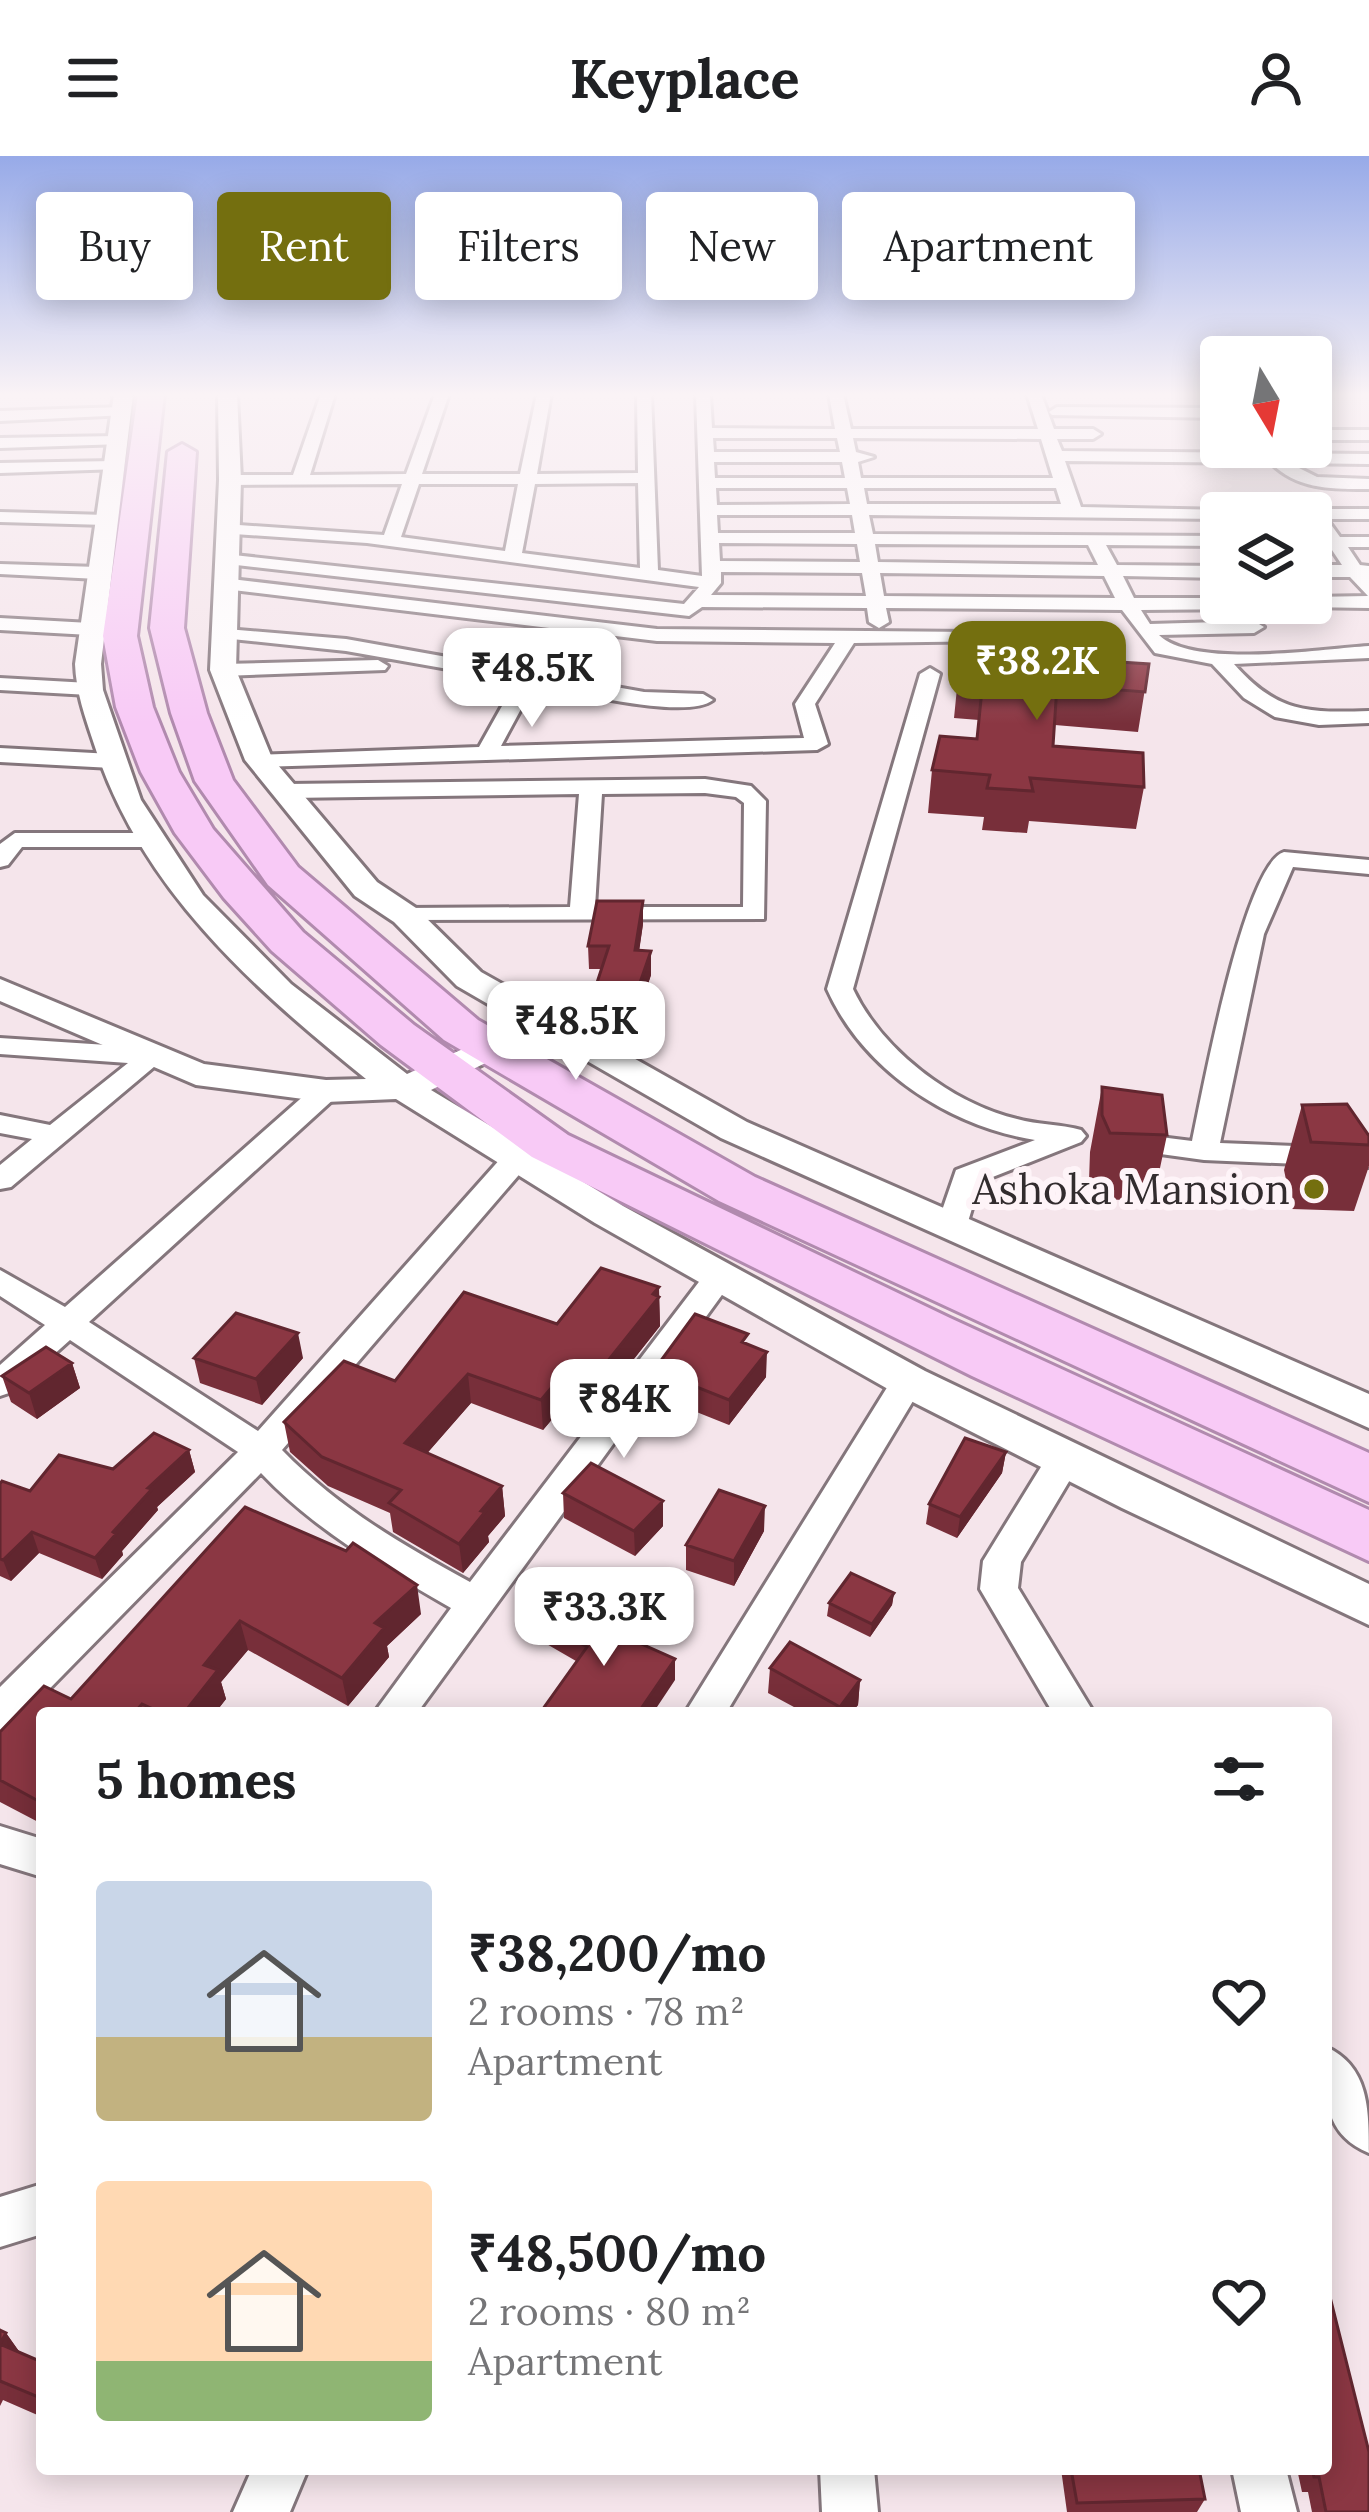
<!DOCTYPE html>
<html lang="en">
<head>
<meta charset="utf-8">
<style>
  body { margin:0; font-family:Lora,serif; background:#f2f2f2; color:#202124; height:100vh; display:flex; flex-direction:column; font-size:45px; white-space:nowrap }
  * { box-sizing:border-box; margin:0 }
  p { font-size:39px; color:#757577 }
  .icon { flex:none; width:66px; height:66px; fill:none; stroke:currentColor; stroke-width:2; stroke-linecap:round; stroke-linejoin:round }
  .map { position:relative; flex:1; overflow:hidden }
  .panel { position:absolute; left:36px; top:1551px; width:1296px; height:768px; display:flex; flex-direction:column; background:#fff; border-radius:12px; box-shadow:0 6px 30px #0003 }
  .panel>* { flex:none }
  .banner { position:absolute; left:36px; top:36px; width:1299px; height:108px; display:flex; gap:24px }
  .needle { width:78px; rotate:170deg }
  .tools { position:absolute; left:1200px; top:180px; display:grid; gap:24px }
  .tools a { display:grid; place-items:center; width:132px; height:132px; border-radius:12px; background:#fff; box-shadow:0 6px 30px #0003; font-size:60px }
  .price { position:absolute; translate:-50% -102px; padding:0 27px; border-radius:24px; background:#fff; color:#222; font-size:39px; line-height:78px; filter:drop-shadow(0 3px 6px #0008) }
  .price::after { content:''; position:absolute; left:50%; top:72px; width:36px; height:27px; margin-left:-18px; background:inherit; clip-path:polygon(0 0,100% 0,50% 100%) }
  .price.on { background:#746f0f; color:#fff }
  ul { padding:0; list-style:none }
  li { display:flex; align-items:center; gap:36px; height:300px; padding:0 60px }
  li span { display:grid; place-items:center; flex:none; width:336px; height:240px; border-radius:12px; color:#555 }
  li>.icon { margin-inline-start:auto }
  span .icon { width:144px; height:144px; fill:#fffc; stroke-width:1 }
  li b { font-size:51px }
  h2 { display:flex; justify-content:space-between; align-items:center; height:144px; padding:0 60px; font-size:51px }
  .tag { padding:0 42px; border-radius:12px; background:#fff; box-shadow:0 6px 30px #0003; font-size:42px; line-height:108px }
  .tag.on { background:#746f0f; color:#fff }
  header { display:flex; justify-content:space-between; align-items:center; height:156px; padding:0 60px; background:#fff; font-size:54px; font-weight:700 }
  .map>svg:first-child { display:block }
</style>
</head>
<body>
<header><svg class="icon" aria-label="menu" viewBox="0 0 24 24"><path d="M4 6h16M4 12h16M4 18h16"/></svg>Keyplace<svg class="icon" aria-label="person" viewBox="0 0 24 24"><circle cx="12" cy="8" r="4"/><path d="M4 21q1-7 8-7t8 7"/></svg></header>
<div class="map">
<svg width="1369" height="2356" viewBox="0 0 1369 2356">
  <rect width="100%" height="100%" fill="#f5e5eb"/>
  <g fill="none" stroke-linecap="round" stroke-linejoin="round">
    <g stroke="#84767c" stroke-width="6">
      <path id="minor" d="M321,238H335L310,319L406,318L435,238H449L422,318H520L537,238H551L537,318L638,317L637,238H651L658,414L702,420L696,238H710L712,272L835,273L829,238H843L851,273H1038L1027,238H1041L1054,273H1093L1101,278L1093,283H1057L1062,295L1369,298V308L1289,307L1317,321L1369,323V333C1333,333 1298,334 1271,307L1065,305L1081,351L1227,354L1221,363L869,359L873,378L1221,380V390L1106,389L1117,409L1221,410V422L1123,420L1134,442H1221V447H1260L1251,453L1141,454L1150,468L1254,465L1264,471L1254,477L1159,479C1194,513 1320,493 1369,490V502L1234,508C1277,557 1308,557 1369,555V567L1319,569L1275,561L1244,542L1212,508L1155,497L1122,454L886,452L889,466L879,472L869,466L867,452L702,451L689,460L219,407V399L225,398L684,448L699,431L367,387L219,377V369L225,368L384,379L402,328L230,329L222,324L230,319H293ZM713,282H837L840,296H714ZM853,282L1041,283L1053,322H861L858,306L874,301L856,296ZM714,306H842L845,322H715ZM638,327L640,412L522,397L535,328ZM419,328H518L505,395L401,381ZM716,332H847L850,348L717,349ZM864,332H1056L1061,348H867ZM717,359H852L855,377H718ZM719,387L857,388L860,406L720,405ZM875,388L1088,389L1098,409L878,406ZM721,416L862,417L866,440L711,439L721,427ZM880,417L1104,420L1115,442L884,440Z
        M122,251L130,256L127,259L0,265V255Z
        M1057,251L1221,252V262L1052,259L1049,256Z
        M1311,274H1369V284H1311Z
        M117,280L123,282V288L0,292V282Z
        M114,305L122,310L120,313L0,317V307Z
        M1369,353V363H1327L1340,381H1369V391H1348L1360,409L1369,410V452L1304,451L1302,447H1311V441L1368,440L1350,421H1311V409H1342L1330,391H1311V381H1322L1311,357H1303L1311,353Z
        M0,356L106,359L115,364L106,369L0,366Z
        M0,408L98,411L107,417L98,423L0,418Z
        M223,422L657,473L972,476L1074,472L1084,478L1074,484L854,487L815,548L828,588L817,594L259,611L251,609V599L479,591L516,525L346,495L222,482L212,476L215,472L346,483L644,536L703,538L713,544C686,565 571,535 534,529L501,590L804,582L795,548L835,487L657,485L216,432V424Z
        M0,462L90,467L100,473L90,479L0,474Z
        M378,504L388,510L385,514L223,520L213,514L223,508Z
        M930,512L940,518L853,833C882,894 951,947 1017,963C1038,969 1060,968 1081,974L1086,980L1081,986L980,1026L967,1069L952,1079L937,1069L956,1014L1035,984C948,970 863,914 827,833L920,518Z
        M0,522L89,527L99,533L89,539L0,534Z
        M0,592L112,598L123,605L112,612L0,606Z
        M705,623L751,630L766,645L764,763L396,764L393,759L396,754L405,752L570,751L579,638L287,642L276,635L287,628ZM705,637L736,641L744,647L743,751H595L602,638Z
        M15,677H146L158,684L146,691H22L8,709L0,711V688Z
        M1284,696L1369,704V718L1293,711L1264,778L1220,987L1369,993V1011L1204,1004L1110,991L1105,985L1120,976L1192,985C1202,938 1244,708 1284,696Z
        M0,882L153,892L167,900L11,1031L0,1033V1009L32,983L0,977V959L50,969L128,907L0,898Z
        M326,927L340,935L336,941L89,1166L258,1275L502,1001H524L528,1007L524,1013L282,1294C337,1351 401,1388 470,1426L708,1114H730L735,1121L417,1557H374L451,1452C382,1412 316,1375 261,1317L14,1569L0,1574V1531L238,1296L70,1184L12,1236L0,1240V1209L45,1169L0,1140V1114L65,1151L316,929Z
        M908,1213L920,1217L925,1225L726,1557H685L896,1217Z
        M1065,1289L1078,1293L1083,1302L1021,1406L1018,1432L1094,1557H1053L980,1433L983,1405L1052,1293Z
        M0,1670L42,1683V1721L0,1708Z
        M1326,1891C1369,1910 1369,1954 1369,1997C1320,1977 1326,1935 1326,1891Z
        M42,2028V2078L0,2091V2041Z
        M252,2313H308L290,2356H233Z
        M820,2313H874L878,2356H822Z
        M1232,2313H1286L1297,2356H1241Z"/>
    </g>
    <g stroke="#84767c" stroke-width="6">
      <path id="tertiary" d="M114,238H133L101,508L103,534L141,644L203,739L291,828L407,918L521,867L457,830L394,766L355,740L245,604L210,514L219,324L218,238H237L241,324L236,514L272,602L377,726L416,752L481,816L747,966L1369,1238V1272L721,982L542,879L431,934L623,1050L925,1215L1369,1428V1469L1122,1352L895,1237L595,1067L396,943L326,946L196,929L0,845V823L204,908L326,924L366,923C251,830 140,732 94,588C85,561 76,536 75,508Z"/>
    </g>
    <g stroke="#b18aae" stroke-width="6">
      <path id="trunk" d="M138,238H164L137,480L153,551L179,616L213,673L303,776L414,869L568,979L950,1162L1369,1354V1405L972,1220L532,1001L381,889L272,795L224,742L175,677L141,616L116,551L103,480Z
        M182,288L196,296L184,472L207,557L233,624L298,711L478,864L755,1021L1369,1297V1346L719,1045L444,884L268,729L195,625L171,557L150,472L168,296Z"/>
    </g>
    <use href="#minor" fill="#fff" fill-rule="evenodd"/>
    <use href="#tertiary" fill="#fff" fill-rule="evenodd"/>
    <use href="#trunk" fill="#f8caf6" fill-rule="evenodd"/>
  </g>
  <path fill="#782f3a" d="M1149,508L1138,576L1055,569L1053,590L1144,631L1136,673L1029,665L1027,677L982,674L984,661L928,657L932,614L977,583L979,564L954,562L958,522Z
    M643,768L639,794L651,819L628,888L592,869L591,845L601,813H589L588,790Z
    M1102,931L1167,979L1153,1045L1097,1043L1089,1025L1090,996Z
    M1302,949L1369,980V1010L1354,1055L1292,1053L1284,1014Z
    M659,1141L660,1170L580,1271L554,1261L543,1274L471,1247L427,1297L502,1330L505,1360L488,1380L489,1386L463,1417L393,1376L390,1357L328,1330L290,1296L284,1266L557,1168Z
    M748,1188L766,1221L729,1269L654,1239V1214Z
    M194,1202H303L262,1249L200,1227Z
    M72,1207L80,1232L37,1263L11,1246L2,1220Z
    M189,1294L195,1316L157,1351L158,1354L122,1395L123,1399L102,1423L39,1397L11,1425L0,1420V1328L30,1335Z
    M1006,1296L1002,1317L957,1382L926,1368L929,1348Z
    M563,1337L663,1370L635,1400L564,1362Z
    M245,1351L421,1458L387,1490L389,1501L348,1550L248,1494L221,1526L226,1543L215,1557H42V1668L0,1646V1576L71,1543Z
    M764,1375L734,1430L686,1414V1389Z
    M894,1437L892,1449L870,1481L827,1460L829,1447Z
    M536,1461L675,1524L576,1505L538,1483Z
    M770,1512L860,1524L858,1549L851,1557H805L768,1537Z
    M0,2174L6,2177L20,2197L42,2206V2261L3,2244L0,2250Z
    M1061,2313H1199L1205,2343L1197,2356H1067Z
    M1297,2313H1326L1369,2356H1312L1308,2336H1302Z"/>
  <path fill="#61262f" d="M643,745V768L636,817L635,794Z
    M651,795V819L628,888L627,864Z
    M659,1131L660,1170L580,1271L579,1241Z
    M298,1177L303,1202L262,1249L256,1223Z
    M767,1196L766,1221L729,1269V1244Z
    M72,1207L80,1232L37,1263L29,1237Z
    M468,1218L471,1247L410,1317L405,1287Z
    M552,1231L554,1261L543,1274L541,1244Z
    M189,1294L195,1316L157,1351L158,1354L122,1395L123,1399L102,1423L95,1402L148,1332Z
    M1006,1296L1002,1317L957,1382L960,1361Z
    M502,1330L505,1360L488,1380L489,1386L463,1417L459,1388L481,1355Z
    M663,1345V1370L635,1400L634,1375Z
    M765,1350L764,1375L734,1430V1405Z
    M32,1376L39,1397L11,1425L3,1404Z
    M417,1429L421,1458L387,1490L389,1501L348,1550L342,1522L375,1467Z
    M894,1437L892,1449L870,1481L872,1468Z
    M240,1465L248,1494L221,1526L226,1543L215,1557H184L204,1509Z
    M675,1503V1524L653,1557H638Z
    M860,1524L858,1549L851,1557H839L840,1551Z
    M6,2177L26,2205L0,2188Z"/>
  <path fill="#8b3743" stroke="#61262f" stroke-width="3" d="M968,496L1149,508L1145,536L1057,529L1053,590L1143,597L1144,631L1030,622L1033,635L987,632L990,619L932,614L940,580L977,583L983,524L958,522Z
    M597,745H643L635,794L651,795L627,864L591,845L609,790H588Z
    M1102,931L1162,939L1167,979L1110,977L1102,959Z
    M1347,948L1369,980V989L1311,986L1302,949Z
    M601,1112L659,1131L653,1138L659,1141L579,1241L552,1231L541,1244L468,1218L405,1287L502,1330L481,1355L485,1356L459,1388L389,1347L401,1334L322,1301L284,1266L344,1205L395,1225L464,1136L557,1168Z
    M236,1157L298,1177L256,1223L194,1202Z
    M695,1158L748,1178L742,1186L767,1196L729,1244L654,1214Z
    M46,1191L72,1207L29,1237L2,1220Z
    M154,1277L189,1294L148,1332L152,1333L113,1376L116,1378L95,1402L32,1376L3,1404L0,1403V1328L2,1325L30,1335L59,1299L113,1313Z
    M965,1282L1006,1296L960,1361L929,1348Z
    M591,1307L663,1345L634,1375L563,1337Z
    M719,1334L765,1350L734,1405L686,1389Z
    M245,1351L346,1395L353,1387L417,1429L375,1467L384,1472L342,1522L240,1465L204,1509L218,1514L184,1557H162L142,1548L134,1557H42V1647L0,1624V1576L44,1530L71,1543Z
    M851,1417L894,1437L872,1468L829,1447Z
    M545,1445L675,1503L638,1557H540L587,1491L536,1461Z
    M790,1486L860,1524L840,1551L770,1512Z
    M1326,2125L1369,2296V2356H1326L1319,2321H1314L1312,2313H1326Z
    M0,2174L6,2177L0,2188L42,2206V2235L38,2241L0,2225Z
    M1071,2313H1199L1205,2343L1077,2347Z"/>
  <linearGradient id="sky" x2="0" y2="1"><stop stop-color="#97aae8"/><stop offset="0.42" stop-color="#faf3f6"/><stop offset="1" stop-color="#faf3f6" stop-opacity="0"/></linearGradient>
  <rect width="1369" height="568" fill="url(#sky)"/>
  <circle fill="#746f0f" stroke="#fef4f8" stroke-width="4.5" cx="1314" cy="1033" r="12"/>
  <g text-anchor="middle" stroke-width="12" stroke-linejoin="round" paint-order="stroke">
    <g font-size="42" fill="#322c2e" stroke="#fef4f8" text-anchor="end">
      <text x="1290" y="1048">Ashoka Mansion</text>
    </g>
  </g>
</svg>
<div class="tools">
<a><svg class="needle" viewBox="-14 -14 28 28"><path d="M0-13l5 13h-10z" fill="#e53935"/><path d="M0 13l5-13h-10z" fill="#757577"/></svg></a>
<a><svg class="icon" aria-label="layers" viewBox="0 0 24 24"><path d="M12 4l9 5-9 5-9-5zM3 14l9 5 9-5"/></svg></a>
</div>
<b class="price on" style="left:1037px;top:567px">₹38.2K</b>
<b class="price" style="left:532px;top:574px">₹48.5K</b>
<b class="price" style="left:576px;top:927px">₹48.5K</b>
<b class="price" style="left:624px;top:1305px">₹84K</b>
<b class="price" style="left:604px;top:1513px">₹33.3K</b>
<div class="banner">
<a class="tag">Buy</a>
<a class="tag on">Rent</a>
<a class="tag">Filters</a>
<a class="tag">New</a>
<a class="tag">Apartment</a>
</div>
<section class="panel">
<h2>5 homes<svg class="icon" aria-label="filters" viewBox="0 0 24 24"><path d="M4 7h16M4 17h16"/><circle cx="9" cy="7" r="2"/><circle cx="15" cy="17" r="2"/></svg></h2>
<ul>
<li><span style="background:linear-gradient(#c9d6e8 65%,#c2b280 0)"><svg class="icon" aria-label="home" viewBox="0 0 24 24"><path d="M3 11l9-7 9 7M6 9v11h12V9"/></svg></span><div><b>₹38,200/mo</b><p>2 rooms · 78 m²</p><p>Apartment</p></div><svg class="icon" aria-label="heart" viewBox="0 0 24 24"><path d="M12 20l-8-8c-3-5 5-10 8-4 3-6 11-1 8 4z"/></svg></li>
<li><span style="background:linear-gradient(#ffd9b3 75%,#8fb573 0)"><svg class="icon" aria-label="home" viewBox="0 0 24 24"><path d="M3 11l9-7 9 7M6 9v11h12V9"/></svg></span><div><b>₹48,500/mo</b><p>2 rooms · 80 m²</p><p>Apartment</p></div><svg class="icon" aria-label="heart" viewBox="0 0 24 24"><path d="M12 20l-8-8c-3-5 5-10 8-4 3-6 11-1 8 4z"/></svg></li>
</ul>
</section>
</div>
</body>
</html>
